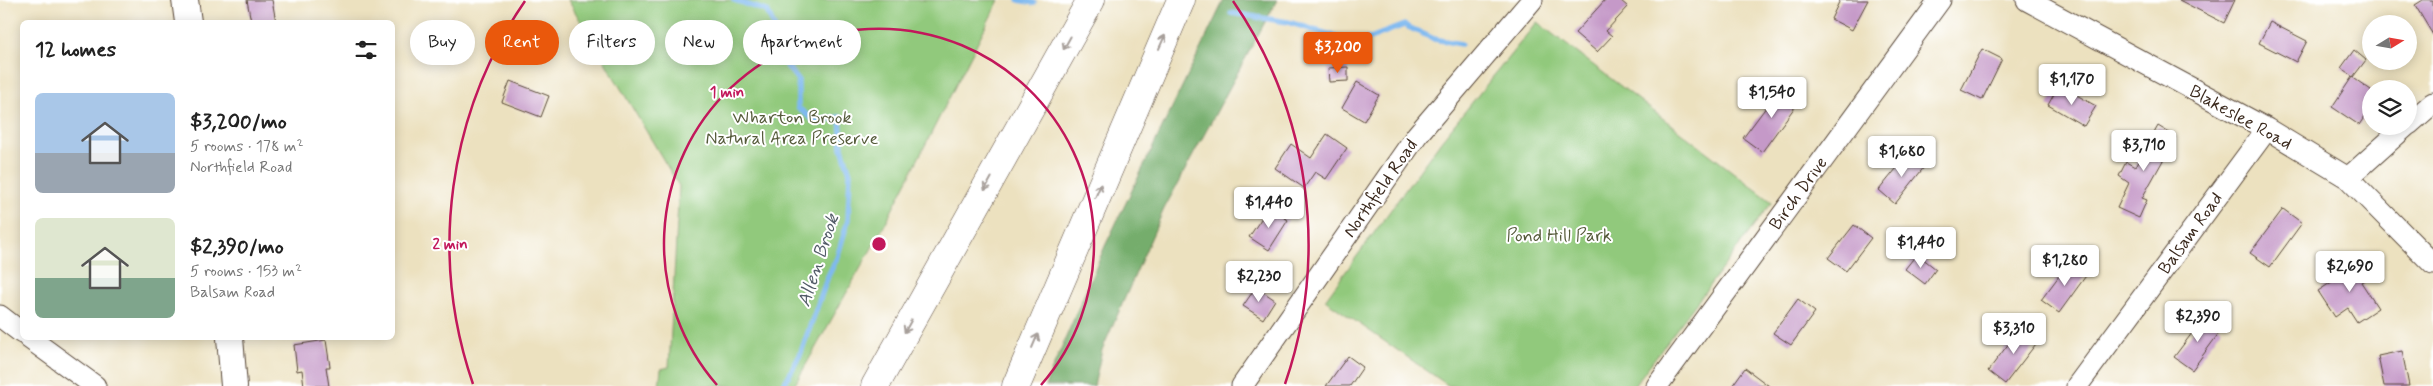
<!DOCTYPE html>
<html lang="en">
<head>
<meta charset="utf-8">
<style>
  body { margin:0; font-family:Mynerve,sans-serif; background:#f6f6f6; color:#222; height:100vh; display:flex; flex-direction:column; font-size:19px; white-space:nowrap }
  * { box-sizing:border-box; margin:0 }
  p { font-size:16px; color:#767676 }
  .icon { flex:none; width:28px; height:28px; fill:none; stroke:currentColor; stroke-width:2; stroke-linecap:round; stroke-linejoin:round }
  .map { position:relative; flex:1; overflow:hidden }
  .sheet { position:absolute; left:20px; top:20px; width:375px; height:320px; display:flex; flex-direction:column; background:#fff; border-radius:8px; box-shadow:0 2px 12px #0003 }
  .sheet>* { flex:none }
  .hud { position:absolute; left:410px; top:20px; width:475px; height:45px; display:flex; gap:10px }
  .needle { width:32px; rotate:79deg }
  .buttons { position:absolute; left:2362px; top:15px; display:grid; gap:10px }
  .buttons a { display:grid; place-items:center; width:55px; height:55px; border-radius:50%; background:#fff; box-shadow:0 2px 12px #0003; font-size:25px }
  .price { position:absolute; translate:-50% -42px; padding:0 11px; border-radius:5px; background:#fff; color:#222; font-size:16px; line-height:32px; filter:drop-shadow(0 1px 2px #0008) }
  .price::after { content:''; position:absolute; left:50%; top:30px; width:15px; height:11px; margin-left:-8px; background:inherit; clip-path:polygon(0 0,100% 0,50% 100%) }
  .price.active { background:#ea580c; color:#fff }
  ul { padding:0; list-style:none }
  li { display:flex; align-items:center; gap:15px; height:125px; padding:0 15px }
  li span { display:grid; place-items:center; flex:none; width:140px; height:100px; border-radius:8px; color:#555 }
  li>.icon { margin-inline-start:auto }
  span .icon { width:60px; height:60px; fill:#fffc; stroke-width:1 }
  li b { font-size:21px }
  h2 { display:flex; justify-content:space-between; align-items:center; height:60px; padding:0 15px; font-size:21px }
  .chip { padding:0 18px; border-radius:22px; background:#fff; box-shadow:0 2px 12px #0003; font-size:18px; line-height:45px }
  .chip.active { background:#ea580c; color:#fff }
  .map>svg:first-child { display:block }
</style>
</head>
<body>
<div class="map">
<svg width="2433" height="386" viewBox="0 0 2433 386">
  <rect width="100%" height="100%" fill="#fff"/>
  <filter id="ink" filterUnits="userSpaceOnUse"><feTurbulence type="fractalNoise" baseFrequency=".02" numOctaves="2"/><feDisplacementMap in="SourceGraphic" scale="10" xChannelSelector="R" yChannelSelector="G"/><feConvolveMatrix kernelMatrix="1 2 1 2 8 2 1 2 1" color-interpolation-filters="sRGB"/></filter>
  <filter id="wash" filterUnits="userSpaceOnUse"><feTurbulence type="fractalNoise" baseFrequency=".0096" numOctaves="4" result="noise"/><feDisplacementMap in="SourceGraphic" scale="20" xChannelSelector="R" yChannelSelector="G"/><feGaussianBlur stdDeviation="1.12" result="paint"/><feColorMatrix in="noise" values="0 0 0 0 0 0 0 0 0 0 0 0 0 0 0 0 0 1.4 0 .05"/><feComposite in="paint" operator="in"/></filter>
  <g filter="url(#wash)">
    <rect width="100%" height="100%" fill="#ece1bf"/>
    <path fill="#91c97c" stroke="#667a4d" d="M568,0H999L882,230L794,386H659L661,369L669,367L679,186Z
      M1537,22L1772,202L1634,386H1449L1325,300L1441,141Z"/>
    <path fill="#74ad6c" stroke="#586c45" d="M1224,0H1277L1164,209L1102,350L1094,386H1045L1105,246Z"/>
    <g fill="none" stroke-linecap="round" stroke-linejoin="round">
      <path stroke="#7fb9f0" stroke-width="5.5" d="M734,0L767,11L774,26L775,51L798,80V108L815,121L840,117L842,148L850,173L848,220L837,258L828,276L800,355L783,386
        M1019,0L1034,3
        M1231,13L1288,22L1357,43L1404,25L1434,39L1461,44"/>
    </g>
    <g id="blocks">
      <path fill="#c599c8" d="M247,0H272L276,22H251Z
        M1605,0H1620L1628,7L1606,31L1612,36L1597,52L1575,33Z
        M1840,0H1868L1852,30L1831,19Z
        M2179,0H2235L2224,23Z
        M2423,0H2433V35L2415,5Z
        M2270,22L2307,41L2296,62L2259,43Z
        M1982,49L2002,59L1982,100L1961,90Z
        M2354,50L2366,60L2353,77L2341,68Z
        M1348,67V81L1329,82L1328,68Z
        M2352,77L2371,90V107L2359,125L2332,107Z
        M510,81L549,96L541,117L502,102Z
        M1357,82L1379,95L1364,121L1342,108Z
        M2059,85L2096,106L2084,126L2048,105Z
        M1782,86L1800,100L1762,152L1743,138Z
        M2158,126L2176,137L2142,198L2147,200L2139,218L2117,208L2129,183L2119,176L2126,162L2135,167Z
        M1327,134L1347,148L1326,179L1315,172L1304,188L1275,168L1291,144L1311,158Z
        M1909,153L1925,166L1895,204L1879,190Z
        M1269,207L1288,220L1269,250L1249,237Z
        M2283,209L2302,223L2270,267L2250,253Z
        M1854,225L1871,238L1846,271L1828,258Z
        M1917,254L1936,269L1925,284L1905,269Z
        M2071,260L2088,273L2059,313L2041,300Z
        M2365,260L2374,274L2361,282L2378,308L2357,322L2348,308L2335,317L2318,291Z
        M1256,287L1275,300L1263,319L1243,306Z
        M1798,299L1815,312L1791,345L1773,333Z
        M2205,316L2222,329L2192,370L2174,357Z
        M2022,326L2039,340L2005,384L1988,371Z
        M326,340L330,367H326L329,386H304L302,370L297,371L294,345Z
        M2402,351L2409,386H2384L2378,356Z
        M1348,356L1363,367L1350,386H1326Z
        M1745,368L1769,386H1732Z"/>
    </g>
  </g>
  <g filter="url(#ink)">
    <use href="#blocks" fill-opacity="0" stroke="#564536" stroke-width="1"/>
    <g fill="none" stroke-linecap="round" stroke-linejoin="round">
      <g stroke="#564536" stroke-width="23">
        <path id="minor" d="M2027,0L2267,129L2348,178L2433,264
          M2409,124L2433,103
          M2348,178L2406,126
          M0,316L22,333
          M29,338L95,386
          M1242,386L1417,135L1532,0
          M1657,386L1940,0
          M2077,386L2267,129"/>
      </g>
      <g stroke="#564536" stroke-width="28">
        <path id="major" d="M185,0L188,22
          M230,338L234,386"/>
      </g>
      <g stroke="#564536" stroke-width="29">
        <path id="highway" d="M875,386L1091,0
          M1016,386L1181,0"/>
      </g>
      <use href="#minor" stroke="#fff" stroke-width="21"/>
      <use href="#major" stroke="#fff" stroke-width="26"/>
      <use href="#highway" stroke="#fff" stroke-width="28"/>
    </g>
    <defs><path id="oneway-shaft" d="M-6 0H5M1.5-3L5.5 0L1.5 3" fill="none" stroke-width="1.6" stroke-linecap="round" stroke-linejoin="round" transform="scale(1.25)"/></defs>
    <g stroke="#a79f9a">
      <use href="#oneway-shaft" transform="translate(1162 42) rotate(-66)"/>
      <use href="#oneway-shaft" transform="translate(1067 43) rotate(119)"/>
      <use href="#oneway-shaft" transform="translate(988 184) rotate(119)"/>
      <use href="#oneway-shaft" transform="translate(1098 191) rotate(-67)"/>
      <use href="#oneway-shaft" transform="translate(908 326) rotate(119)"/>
      <use href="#oneway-shaft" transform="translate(1035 341) rotate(-67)"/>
    </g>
  </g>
  <g fill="none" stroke="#c2185b" stroke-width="2.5">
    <path d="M717 385A215 215 0 1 1 1041 385"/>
    <path d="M473 384A429 429 0 0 1 525 1M1233 1A429 429 0 0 1 1285 384"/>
  </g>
  <g text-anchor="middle" stroke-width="4" stroke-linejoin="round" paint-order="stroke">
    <g font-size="18" fill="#555a3a" stroke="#fff">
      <text x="792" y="123">Wharton Brook<tspan x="792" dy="21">Natural Area Preserve</tspan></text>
      <text x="1559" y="241">Pond Hill Park</text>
    </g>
    <g font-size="18" fill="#3b2a1e" stroke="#fff">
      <text transform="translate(2241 117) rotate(29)" y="6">Blakeslee Road</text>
      <text transform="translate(1380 188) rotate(-55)" y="6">Northfield Road</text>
      <text transform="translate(1798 193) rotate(-54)" y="6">Birch Drive</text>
      <text transform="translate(2190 233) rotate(-54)" y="6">Balsam Road</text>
    </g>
    <g font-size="19" font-style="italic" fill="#535c68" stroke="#fff">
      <text transform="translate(817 260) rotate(-72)" y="7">Allen Brook</text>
    </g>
  </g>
  <circle cx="879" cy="244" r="8" fill="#c2185b" stroke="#fff" stroke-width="2.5"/>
  <g font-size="15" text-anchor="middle" font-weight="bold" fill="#c2185b" stroke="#fff" stroke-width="4" stroke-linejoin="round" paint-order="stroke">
    <text x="727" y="97">1 min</text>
    <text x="450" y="249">2 min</text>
  </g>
</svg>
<div class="buttons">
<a><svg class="needle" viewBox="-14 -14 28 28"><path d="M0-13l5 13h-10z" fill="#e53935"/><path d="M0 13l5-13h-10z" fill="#767676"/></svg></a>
<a><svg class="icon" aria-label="layers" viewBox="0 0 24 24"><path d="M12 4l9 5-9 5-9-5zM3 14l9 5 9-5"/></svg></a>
</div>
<b class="price active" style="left:1338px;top:74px">$3,200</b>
<b class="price" style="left:2072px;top:106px">$1,170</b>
<b class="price" style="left:1772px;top:119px">$1,540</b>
<b class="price" style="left:2144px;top:172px">$3,710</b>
<b class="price" style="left:1902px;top:178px">$1,680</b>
<b class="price" style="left:1269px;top:229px">$1,440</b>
<b class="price" style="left:1921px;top:269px">$1,440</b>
<b class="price" style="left:2065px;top:287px">$1,280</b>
<b class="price" style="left:2350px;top:293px">$2,690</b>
<b class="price" style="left:1259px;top:303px">$2,230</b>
<b class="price" style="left:2198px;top:343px">$2,390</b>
<b class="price" style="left:2014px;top:355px">$3,310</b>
<div class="hud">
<a class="chip">Buy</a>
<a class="chip active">Rent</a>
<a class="chip">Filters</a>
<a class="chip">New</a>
<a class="chip">Apartment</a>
</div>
<section class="sheet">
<h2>12 homes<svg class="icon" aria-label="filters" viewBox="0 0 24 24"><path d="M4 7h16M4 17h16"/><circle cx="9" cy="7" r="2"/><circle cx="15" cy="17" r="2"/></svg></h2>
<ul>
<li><span style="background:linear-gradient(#a9c7e8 60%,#9aa5b1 0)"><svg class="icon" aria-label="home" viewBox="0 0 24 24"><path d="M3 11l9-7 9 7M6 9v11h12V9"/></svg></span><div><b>$3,200/mo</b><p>5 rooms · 178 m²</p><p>Northfield Road</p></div></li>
<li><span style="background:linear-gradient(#dfe7d0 60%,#7fa58c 0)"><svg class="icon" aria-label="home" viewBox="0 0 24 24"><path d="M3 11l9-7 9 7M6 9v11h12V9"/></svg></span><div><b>$2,390/mo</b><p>5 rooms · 153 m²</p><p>Balsam Road</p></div></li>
</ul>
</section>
</div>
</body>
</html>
